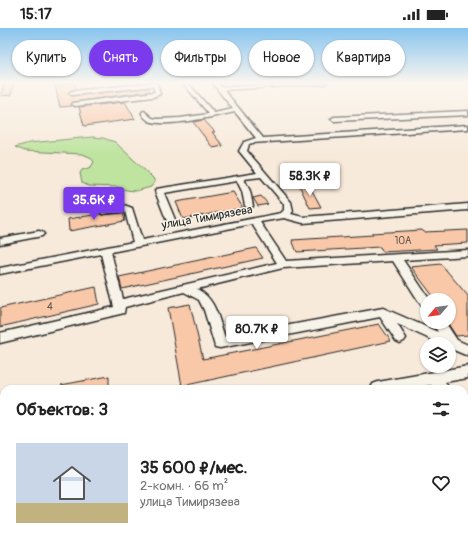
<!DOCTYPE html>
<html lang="ru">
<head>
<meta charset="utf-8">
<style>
  body { margin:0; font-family:Pangolin,sans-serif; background:#f6f6f6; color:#222; height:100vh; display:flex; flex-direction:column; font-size:15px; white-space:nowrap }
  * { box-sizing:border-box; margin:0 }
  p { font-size:13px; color:#767676 }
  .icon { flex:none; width:22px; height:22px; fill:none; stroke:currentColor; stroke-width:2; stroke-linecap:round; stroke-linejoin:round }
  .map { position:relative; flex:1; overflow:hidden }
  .sheet { position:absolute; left:0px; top:357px; width:468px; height:156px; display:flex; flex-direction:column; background:#fff; border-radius:12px 12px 0 0; box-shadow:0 1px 3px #0004 }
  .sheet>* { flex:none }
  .top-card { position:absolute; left:12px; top:12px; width:444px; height:36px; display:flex; gap:8px }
  .needle { width:26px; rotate:241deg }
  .fabs { position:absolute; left:420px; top:265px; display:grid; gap:8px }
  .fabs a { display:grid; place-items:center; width:36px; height:36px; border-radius:50%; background:#fff; box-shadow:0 1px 3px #0004; font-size:20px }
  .price { position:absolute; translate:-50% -34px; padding:0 9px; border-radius:4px; background:#fff; color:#222; font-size:13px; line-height:26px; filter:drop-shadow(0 1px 2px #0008) }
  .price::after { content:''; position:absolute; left:50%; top:24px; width:12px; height:9px; margin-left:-6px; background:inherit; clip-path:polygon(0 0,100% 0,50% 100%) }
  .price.active { background:#7c3aed; color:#fff }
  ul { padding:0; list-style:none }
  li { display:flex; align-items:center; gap:12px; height:100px; padding:0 16px }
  li span { display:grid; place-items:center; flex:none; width:112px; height:80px; border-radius:0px; color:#555 }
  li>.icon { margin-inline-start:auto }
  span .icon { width:48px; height:48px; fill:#fffc; stroke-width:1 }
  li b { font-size:17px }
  h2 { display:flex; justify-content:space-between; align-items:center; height:48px; padding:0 16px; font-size:17px }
  .tag { padding:0 14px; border-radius:18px; background:#fff; box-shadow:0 1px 3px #0004; font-size:14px; line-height:36px }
  .tag.active { background:#7c3aed; color:#fff }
  .status { display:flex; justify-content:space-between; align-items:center; height:28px; padding:0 20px; background:#fff; direction:ltr }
  .status svg { height:11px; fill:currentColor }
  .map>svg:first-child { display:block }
</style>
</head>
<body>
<div class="status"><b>15:17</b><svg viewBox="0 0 49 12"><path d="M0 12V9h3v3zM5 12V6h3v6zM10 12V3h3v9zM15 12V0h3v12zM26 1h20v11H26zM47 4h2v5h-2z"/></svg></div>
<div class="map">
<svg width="468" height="513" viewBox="0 0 468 513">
  <rect width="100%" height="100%" fill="#f7eadb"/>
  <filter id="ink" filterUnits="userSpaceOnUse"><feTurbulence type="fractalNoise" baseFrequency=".025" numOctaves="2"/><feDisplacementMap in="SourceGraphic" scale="8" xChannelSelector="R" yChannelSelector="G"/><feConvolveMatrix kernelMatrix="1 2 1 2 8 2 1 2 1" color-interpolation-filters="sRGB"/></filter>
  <g filter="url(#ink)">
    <path fill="#f8e0cc" d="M63,55H128L64,62Z"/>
    <path fill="#bee49f" stroke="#748865" d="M92,109L103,110L115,114L153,150L155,154L151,159L136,163L126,162L118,159L89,158L82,155L80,145L82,142L91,139L94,134L90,129L82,126L25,123L15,119L29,115Z
      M464,405H468V513H416L408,510L464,509Z
      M0,464H4V509H40L38,510L27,513H0Z"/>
    <path fill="#f9c8a8" stroke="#2b2b2b" d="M14,55L11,67L1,68L4,56Z
      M64,55H74L76,61L71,62L68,65L72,68L148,60L150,63L73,74L71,76L72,78L60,79L55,58L65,57Z
      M125,74L135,91L84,98L79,79Z
      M204,92L215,104H212L223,118L213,120L193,94Z
      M299,157H309L321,179L310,180Z
      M233,164L243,180L183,191L176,174Z
      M261,168L268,176L258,178L253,170Z
      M123,185L125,193L69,203L68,191L100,186L102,187Z
      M422,202L424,204L468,202V215L434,217L437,221L383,224L380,219L297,224L292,212L373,207L371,205Z
      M256,220L263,230L122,261L119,249Z
      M441,236L468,268V307L456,308L447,294H449V272H436L411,239Z
      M96,259L99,276L0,299V280Z
      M190,276L203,331L379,296L391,313L182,358L168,280Z
      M109,348V361H61V357Z"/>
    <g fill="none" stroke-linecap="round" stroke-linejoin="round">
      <g stroke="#2b2b2b" stroke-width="3">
        <path id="minor" d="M151,55H157L160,66L153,69L75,78L72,76L73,75L155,64L153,58L72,67L69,65L72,63Z
          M183,55H188L214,85L233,81L214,57V55H218L221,59L327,55L325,56L224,62L263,110L468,97V101L252,115L249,116L247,123L291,174L293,183L291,186L303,189L468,176V182L303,195L284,190L260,194L286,233L468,222V228L403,232L430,272H427V281L423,280L393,233L283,240L197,261C216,271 218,290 225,309L383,280L438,304L432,294H445L457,312L468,317V328L449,320V316H441L397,296L406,310L404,313L400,315L396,313L380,289L220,320L215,319L214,315L204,282L199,272L184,264L125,279L124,285L120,286L0,315V305L114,279L101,226L0,246V240L133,214L125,183L102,186L97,171L98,169H104L108,181L124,177L132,180L142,212L281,185L284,182V176L261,149L244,151L250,163L253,178L249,181L245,178L242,163L237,153L164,165L176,194L171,197L168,196L155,163L156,161L257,145L239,123L244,114L256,110L235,84C214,88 169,100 149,93C146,91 144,89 142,86V84L144,83L152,90L158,91L180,90L209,86ZM252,196L277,235L123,271L111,224Z
          M468,83V87L334,93L331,91L334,89Z
          M39,203L42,204L44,206L42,208L0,216V210Z
          M468,338V350L445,354L449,361H434L431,357L406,361L371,360L373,356L378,354Z
          M0,402H4V416L0,418Z
          M69,509H87V513H69Z"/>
      </g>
      <use href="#minor" fill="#f7f3e8" fill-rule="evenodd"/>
    </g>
  </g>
  <linearGradient id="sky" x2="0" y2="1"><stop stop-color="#87c4ee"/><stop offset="0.43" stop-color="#fbf6ef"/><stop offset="1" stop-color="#fbf6ef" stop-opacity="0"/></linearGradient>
  <rect width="468" height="127" fill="url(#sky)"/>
  <g text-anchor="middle" stroke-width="3" stroke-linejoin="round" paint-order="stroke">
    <g font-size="10" fill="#5e524a">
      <text x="403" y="216">10А</text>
      <text x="50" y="282">4</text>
    </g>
    <g font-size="12" fill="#2b2b2b" stroke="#f7f3e8">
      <text transform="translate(207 189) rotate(-10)" y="4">улица Тимирязева</text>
    </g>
  </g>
</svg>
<div class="fabs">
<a><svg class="needle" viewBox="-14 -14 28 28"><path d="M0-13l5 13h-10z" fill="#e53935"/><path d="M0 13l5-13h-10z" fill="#767676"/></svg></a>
<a><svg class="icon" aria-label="layers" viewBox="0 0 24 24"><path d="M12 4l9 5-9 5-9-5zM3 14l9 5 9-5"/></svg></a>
</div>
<b class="price" style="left:310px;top:169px">58.3K ₽</b>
<b class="price active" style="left:94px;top:193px">35.6K ₽</b>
<b class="price" style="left:257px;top:322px">80.7K ₽</b>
<div class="top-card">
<a class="tag">Купить</a>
<a class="tag active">Снять</a>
<a class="tag">Фильтры</a>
<a class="tag">Новое</a>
<a class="tag">Квартира</a>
</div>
<section class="sheet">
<h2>Объектов: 3<svg class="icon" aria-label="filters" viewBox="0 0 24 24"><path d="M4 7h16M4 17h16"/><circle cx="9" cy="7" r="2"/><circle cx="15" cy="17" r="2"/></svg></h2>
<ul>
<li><span style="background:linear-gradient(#c9d6e8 75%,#c2b280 0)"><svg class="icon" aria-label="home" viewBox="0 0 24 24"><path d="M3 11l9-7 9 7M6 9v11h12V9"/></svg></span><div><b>35 600 ₽/мес.</b><p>2-комн. · 66 m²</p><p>улица Тимирязева</p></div><svg class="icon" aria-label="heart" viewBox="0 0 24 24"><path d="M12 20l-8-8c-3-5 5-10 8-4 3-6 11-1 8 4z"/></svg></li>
</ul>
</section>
</div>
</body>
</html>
